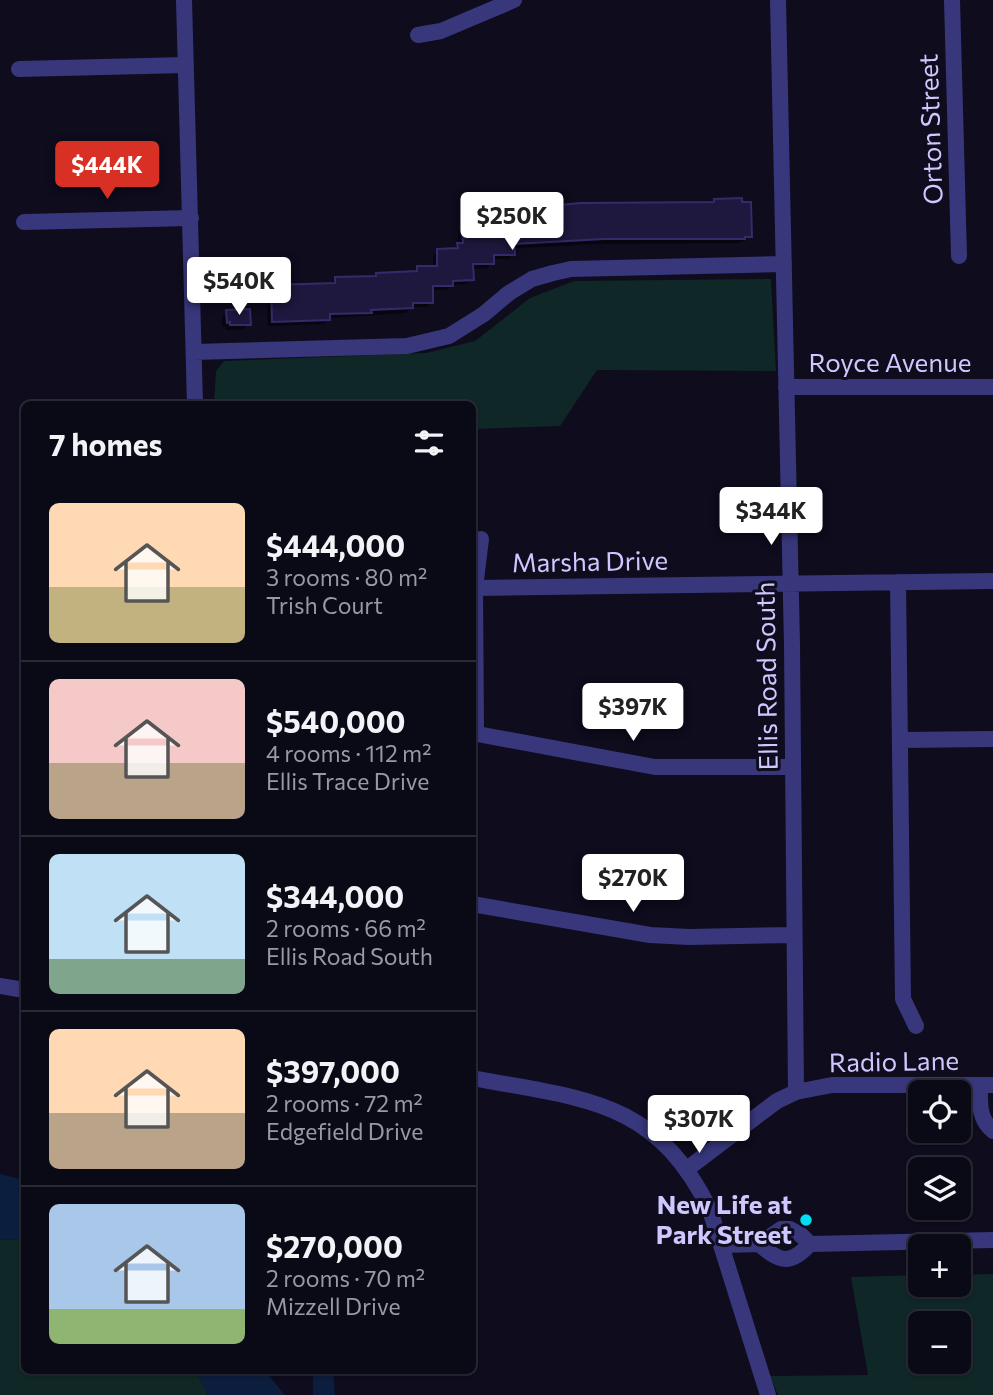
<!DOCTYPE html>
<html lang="en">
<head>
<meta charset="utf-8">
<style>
  body { margin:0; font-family:Commissioner,sans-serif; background:#13121f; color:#f1f3f6; height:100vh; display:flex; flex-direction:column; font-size:26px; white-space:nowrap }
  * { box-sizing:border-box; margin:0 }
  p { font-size:23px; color:#999aa1 }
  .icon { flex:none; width:38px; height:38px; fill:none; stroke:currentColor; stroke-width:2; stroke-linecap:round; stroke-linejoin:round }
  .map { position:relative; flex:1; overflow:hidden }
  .side { position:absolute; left:21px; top:401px; width:455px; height:973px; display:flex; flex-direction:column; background:#0a0916; border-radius:10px; box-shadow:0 2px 5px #0004,0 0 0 2px #2a2a35 }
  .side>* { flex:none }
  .controls { position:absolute; left:908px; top:1080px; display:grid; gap:14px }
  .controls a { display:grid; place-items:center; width:63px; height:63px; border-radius:10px; background:#0a0916; box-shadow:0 2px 5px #0004,0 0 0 2px #2a2a35; font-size:35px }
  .price { position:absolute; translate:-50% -60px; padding:0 16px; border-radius:7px; background:#fff; color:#222; font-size:23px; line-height:46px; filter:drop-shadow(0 2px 4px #0008) }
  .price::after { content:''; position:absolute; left:50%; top:42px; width:21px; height:16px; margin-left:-10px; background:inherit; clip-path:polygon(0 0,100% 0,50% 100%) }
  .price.active { background:#d93025; color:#fff }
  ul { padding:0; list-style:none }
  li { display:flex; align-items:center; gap:21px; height:175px; padding:0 28px }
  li+li { border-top:2px solid #2a2a35 }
  li span { display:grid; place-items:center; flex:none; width:196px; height:140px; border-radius:10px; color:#555 }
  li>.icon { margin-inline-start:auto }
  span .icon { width:84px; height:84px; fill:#fffc; stroke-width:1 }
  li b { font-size:30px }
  h2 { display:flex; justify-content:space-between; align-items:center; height:84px; padding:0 28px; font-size:30px }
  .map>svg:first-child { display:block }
</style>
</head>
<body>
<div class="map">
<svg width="993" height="1395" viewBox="0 0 993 1395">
  <rect width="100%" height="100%" fill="#0e0c1d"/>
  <path fill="#0f2726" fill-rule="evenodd" d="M771,279L776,371L597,370L560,426L473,429L472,404H214L216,371L224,361L426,353L475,341L530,298L574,281Z
    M24,1239V1370H196L208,1395H0V1240Z
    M993,1274V1395H778L770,1376L868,1375L851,1277L920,1275V1284H959V1275ZM920,1323H959V1362H920Z"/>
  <path fill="#0b1e3d" d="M0,1174L24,1180V1239L0,1240Z
    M196,1370H264L285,1395H208Z
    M313,1370H333L335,1395H313Z"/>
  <path fill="#0007" d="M715,201L750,236L745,241L738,243L598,244L513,248V254L508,259H492V263L487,268L472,269V279L467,284L452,285L447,290H431V302L427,307H412L406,313L329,318L324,324L268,326L267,291L272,287L330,285L335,279L413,273L418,268H433V256L438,251L453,250L458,245V235L462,230L473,229L478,222L514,220V214L519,209L532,213L556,211L560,206L712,204Z
    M227,312L249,324L244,329L226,330L225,326L222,327V317Z"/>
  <path fill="#1f183e" stroke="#362a6a" stroke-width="2" d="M742,198V202H751L752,237H745V239H604L514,244L515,255H494V264H473L474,280L453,281V286H433V303H413V308L371,310L372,313L330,314V320L272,322L271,285L335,283V277L376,276V273L417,271V266H437V249L458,248L457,243H463L462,228L478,227L477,220L519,218L518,207H534V211H560V205L581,203L714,202V199Z
    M250,309L251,325H230V322L227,323L226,310Z"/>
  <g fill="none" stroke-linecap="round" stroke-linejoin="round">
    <path stroke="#38377c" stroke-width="16" d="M184,0L195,404
      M778,0L792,645L796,1092
      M952,0L959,256
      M418,35L441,31L514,0
      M19,69L186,65
      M24,222L191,218
      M194,352L407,346L449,336L484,314L509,293L532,279L553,273L571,269L784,264
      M786,387H993
      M898,582L903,999L916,1026
      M475,588L993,581
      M472,733L655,767H792
      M476,733L475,588L481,539
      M900,740L993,739
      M472,904L650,935L689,937L794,935
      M0,986L24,990
      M472,1078C583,1099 655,1098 710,1210L768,1395
      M980,1085C980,1103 978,1118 993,1131
      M687,1169L777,1101L796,1092L832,1085H993
      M759,1244C781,1263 790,1265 810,1244
      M722,1245L759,1244L781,1229H790L801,1235L810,1244L993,1240"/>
  </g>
  <circle fill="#01ddf2" stroke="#0e0c1d" stroke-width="2.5" cx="806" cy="1220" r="7"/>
  <g text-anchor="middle" stroke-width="6" stroke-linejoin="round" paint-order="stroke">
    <g font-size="26" fill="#cec8ff" stroke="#0e0c1d">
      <text transform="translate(931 129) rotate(-92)" y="9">Orton Street</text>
      <text x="890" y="372">Royce Avenue</text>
      <text transform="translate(590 562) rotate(-1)" y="9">Marsha Drive</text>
      <text transform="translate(767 676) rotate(-91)" y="9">Ellis Road South</text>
      <text transform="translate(894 1062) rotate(-1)" y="9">Radio Lane</text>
    </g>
    <g font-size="26" font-weight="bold" fill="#cec8ff" stroke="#0e0c1d" text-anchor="end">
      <text x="792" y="1214">New Life at<tspan x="792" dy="30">Park Street</tspan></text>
    </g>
  </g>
</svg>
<div class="controls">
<a><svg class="icon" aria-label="locate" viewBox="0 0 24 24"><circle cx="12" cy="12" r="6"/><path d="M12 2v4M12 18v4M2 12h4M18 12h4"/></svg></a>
<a><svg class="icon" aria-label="layers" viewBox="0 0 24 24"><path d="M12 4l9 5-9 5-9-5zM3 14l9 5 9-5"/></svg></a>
<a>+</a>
<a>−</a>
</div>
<b class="price active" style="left:107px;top:201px">$444K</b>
<b class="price" style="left:512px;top:252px">$250K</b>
<b class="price" style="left:239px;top:317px">$540K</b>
<b class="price" style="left:771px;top:547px">$344K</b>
<b class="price" style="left:633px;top:743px">$397K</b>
<b class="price" style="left:633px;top:914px">$270K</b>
<b class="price" style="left:699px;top:1155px">$307K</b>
<section class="side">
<h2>7 homes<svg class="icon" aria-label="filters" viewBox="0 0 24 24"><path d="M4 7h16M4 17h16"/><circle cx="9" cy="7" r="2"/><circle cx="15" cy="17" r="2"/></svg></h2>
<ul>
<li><span style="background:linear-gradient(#ffd9b3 60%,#c2b280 0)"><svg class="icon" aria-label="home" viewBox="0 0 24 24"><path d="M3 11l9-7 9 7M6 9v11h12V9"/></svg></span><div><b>$444,000</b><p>3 rooms · 80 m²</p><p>Trish Court</p></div></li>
<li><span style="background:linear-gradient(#f6c9c9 60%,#b9a48a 0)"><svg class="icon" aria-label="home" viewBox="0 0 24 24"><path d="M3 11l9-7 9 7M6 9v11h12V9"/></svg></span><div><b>$540,000</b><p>4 rooms · 112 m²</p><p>Ellis Trace Drive</p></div></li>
<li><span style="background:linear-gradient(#bfe0f5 75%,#7fa58c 0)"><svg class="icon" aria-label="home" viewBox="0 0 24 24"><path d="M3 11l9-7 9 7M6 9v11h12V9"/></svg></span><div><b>$344,000</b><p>2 rooms · 66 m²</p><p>Ellis Road South</p></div></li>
<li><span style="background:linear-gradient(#ffd9b3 60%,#b9a48a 0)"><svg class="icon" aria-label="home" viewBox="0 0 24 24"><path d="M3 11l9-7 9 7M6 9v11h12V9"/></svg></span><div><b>$397,000</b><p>2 rooms · 72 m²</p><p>Edgefield Drive</p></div></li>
<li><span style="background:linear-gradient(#a9c7e8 75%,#8fb573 0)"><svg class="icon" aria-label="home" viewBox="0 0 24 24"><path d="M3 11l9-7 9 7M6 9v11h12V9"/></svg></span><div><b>$270,000</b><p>2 rooms · 70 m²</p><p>Mizzell Drive</p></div></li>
</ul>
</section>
</div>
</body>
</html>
